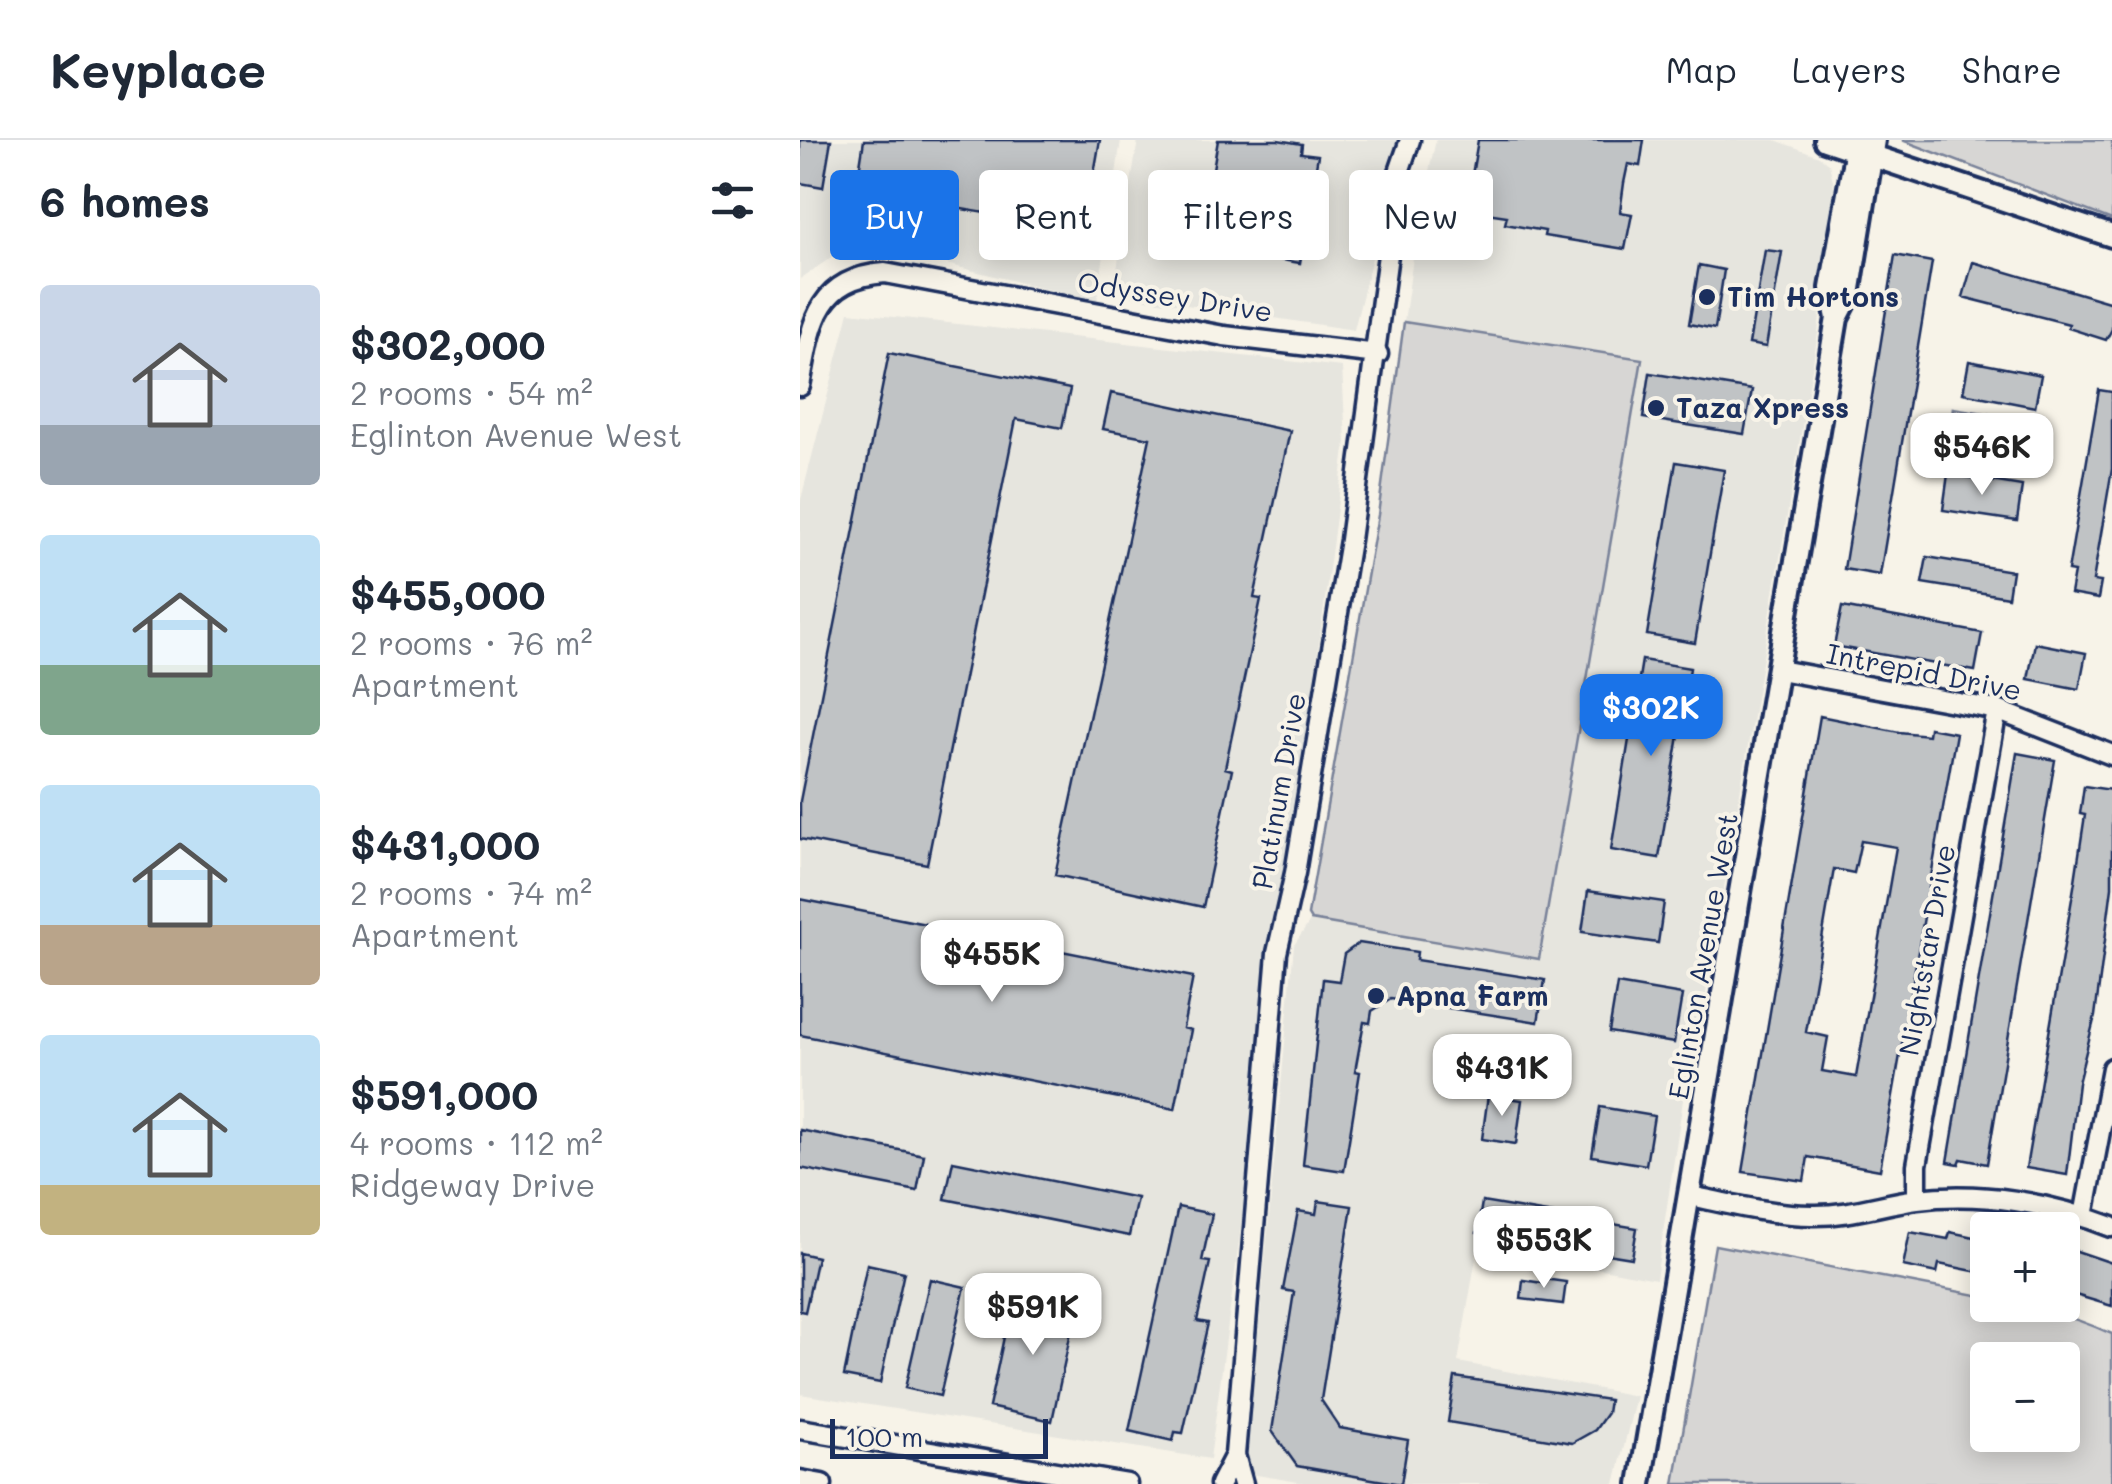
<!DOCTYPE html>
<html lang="en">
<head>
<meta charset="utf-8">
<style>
  body { margin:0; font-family:Mali,sans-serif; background:#f2f2f3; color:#1f2937; height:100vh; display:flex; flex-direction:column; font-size:38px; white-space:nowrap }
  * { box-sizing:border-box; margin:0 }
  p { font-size:32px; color:#747a83 }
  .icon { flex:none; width:55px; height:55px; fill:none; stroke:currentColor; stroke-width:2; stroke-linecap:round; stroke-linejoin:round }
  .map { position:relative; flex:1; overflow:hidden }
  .panel { display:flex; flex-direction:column; background:#fff; width:800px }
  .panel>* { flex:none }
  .guide { position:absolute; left:30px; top:30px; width:950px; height:90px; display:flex; gap:20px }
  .tools { position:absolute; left:1170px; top:1072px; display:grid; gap:20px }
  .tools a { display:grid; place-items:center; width:110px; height:110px; border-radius:10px; background:#fff; box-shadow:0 5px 25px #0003; font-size:50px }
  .scale { position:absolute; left:30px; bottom:25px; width:218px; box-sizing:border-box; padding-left:10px; border:5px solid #1b2f5e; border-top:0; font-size:28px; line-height:35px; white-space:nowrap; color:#1b2f5e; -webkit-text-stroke:8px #f7f3e8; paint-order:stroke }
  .price { position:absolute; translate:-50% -85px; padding:0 22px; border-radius:20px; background:#fff; color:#222; font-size:32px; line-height:65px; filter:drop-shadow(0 2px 5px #0008) }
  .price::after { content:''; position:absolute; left:50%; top:60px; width:30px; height:22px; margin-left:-15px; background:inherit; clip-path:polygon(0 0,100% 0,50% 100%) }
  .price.active { background:#1a73e8; color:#fff }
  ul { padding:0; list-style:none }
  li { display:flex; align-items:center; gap:30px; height:250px; padding:0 40px }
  li span { display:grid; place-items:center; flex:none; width:280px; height:200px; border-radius:10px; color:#555 }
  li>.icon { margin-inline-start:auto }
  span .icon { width:120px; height:120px; fill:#fffc; stroke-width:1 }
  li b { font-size:42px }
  h2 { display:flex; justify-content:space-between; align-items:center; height:120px; padding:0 40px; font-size:42px }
  .chip { padding:0 35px; border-radius:10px; background:#fff; box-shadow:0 5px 25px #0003; font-size:35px; line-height:90px }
  .chip.active { background:#1a73e8; color:#fff }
  header { display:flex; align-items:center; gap:60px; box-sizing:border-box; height:140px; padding:0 50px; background:#fff; border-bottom:2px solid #e0e1e3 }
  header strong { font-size:48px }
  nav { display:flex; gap:55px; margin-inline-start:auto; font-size:35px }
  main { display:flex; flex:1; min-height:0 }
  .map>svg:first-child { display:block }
</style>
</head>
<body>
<header>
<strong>Keyplace</strong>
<nav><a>Map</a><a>Layers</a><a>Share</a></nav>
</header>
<main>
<section class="panel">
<h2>6 homes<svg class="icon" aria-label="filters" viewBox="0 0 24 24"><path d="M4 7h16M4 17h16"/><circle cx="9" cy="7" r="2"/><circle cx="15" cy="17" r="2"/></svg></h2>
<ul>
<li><span style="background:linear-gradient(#c9d6e8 70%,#9aa5b1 0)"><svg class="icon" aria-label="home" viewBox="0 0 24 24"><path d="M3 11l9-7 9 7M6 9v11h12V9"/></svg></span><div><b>$302,000</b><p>2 rooms · 54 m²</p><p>Eglinton Avenue West</p></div></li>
<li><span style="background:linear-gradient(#bfe0f5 65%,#7fa58c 0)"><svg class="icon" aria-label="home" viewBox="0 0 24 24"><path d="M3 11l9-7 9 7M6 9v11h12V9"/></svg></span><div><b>$455,000</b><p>2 rooms · 76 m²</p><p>Apartment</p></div></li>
<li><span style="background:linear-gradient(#bfe0f5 70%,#b9a48a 0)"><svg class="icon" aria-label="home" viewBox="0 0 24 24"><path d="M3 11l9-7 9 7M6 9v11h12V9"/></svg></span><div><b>$431,000</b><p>2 rooms · 74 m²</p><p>Apartment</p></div></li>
<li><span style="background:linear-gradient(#bfe0f5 75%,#c2b280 0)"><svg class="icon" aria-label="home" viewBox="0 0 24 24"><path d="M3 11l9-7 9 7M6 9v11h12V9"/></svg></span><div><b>$591,000</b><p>4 rooms · 112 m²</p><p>Ridgeway Drive</p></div></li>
</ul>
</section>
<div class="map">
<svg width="1312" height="1344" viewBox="0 0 1312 1344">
  <rect width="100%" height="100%" fill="#f7f3e8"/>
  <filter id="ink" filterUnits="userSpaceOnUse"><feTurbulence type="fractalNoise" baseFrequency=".01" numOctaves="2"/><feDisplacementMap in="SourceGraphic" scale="20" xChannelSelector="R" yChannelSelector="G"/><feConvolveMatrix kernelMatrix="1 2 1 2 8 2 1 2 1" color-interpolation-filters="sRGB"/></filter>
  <g filter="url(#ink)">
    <path fill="#e6e5de" d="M0,0H321L297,162L55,101L0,139Z
      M338,0H601L554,190L313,154Z
      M636,0H975L1019,16L1029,24L1034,45L1018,193L905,859L883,960L856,1139L678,1106L658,1222L836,1256L815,1344H510L451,1334L447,1315L494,805L511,780L739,818L842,220L604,182L619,75Z
      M49,172L542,227L546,302L410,1319L0,1254V363Z"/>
    <path fill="#d7d6d4" stroke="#798299" stroke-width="2.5" fill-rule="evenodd" d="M1102,0H1312V80Z
      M604,182L842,219L739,819L511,780L508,775L578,375Z
      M1153,268L1240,282L1231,336L1144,321Z
      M915,1105L1187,1157L1188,1165C1235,1165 1269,1175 1312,1194V1344H874ZM1188,1220H1262V1295H1188Z"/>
    <path fill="#c0c3c5" stroke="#1b2f5e" stroke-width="2.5" fill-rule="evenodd" d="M0,0H31L23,47L0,43Z
      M64,0H300L284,90L56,51Z
      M418,0H478L502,4L501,13L518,15L500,123L457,116L469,44L412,35Z
      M678,0H844L840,26L828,24L824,43L820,72L832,74L825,109L744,96L745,91L705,84L707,76L666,70Z
      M965,110L982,112L966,207L949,204Z
      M1095,115L1132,122L1080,435L1044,429Z
      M1173,122L1312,163V189L1306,200L1268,188L1269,184L1163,157Z
      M899,125L924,130L915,189L889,184Z
      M89,213L270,249L262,288L216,279L127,724L0,699V661Z
      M1169,221L1241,235L1235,267L1163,253Z
      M850,233L952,250L944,294L843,278Z
      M1299,250L1312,252V329L1293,441L1301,442L1298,459L1270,454L1274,432L1268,431Z
      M311,253L490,291L454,458L461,459L425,628L432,630L403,767L255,735L350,298L303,289Z
      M876,322L924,330L895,503L847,495Z
      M1148,334L1222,346L1217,381L1143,370Z
      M1127,417L1212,431L1208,457L1122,443Z
      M1042,467L1182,493L1175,531L1034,506Z
      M1235,503L1286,513L1279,549L1228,539Z
      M842,520L890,528L859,718L811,710Z
      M1020,576L1099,592L1128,595L1129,588L1156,593L1080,1030L1008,1017L1004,1041L943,1032ZM1061,701L1096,707L1056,937L1022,931L1028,897L1006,892L1034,729L1054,733Z
      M1217,613L1255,620L1187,1024L1161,1019L1159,1024L1148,1022Z
      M1284,646L1312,650V747L1295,876L1278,943L1267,1035L1226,1028L1275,741L1285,675L1280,674Z
      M788,751L864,762L858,803L782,792Z
      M0,759L393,837L383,888L391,890L375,969L0,895Z
      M559,803L617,812L616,820L745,840L738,882L591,859L572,871L570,883L564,882L555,931L560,932L544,1031L503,1025L523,839L539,841L544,814Z
      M817,844L882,855L874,903L809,892Z
      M688,955L722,960L716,1004L682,999Z
      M800,967L854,976L846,1025L792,1016Z
      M0,990L124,1015L117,1051L0,1028Z
      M153,1021L337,1058L329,1096L145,1059Z
      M518,1061L552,1066L521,1260L540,1288L608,1300L601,1344L497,1326L472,1291L494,1152L483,1150L498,1071L516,1074Z
      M682,1062L837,1088L832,1118L677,1093Z
      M378,1067L412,1074L402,1121L410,1122L397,1181L408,1183L383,1293L375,1292L373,1301L329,1291Z
      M1110,1092L1148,1099L1150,1092L1188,1100V1134L1139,1124L1137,1133L1103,1126Z
      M1262,1106L1312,1123V1166L1262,1151Z
      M0,1113L17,1117L5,1172L0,1171Z
      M67,1124L104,1132L80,1243L44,1236Z
      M130,1139L165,1147L140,1256L105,1248Z
      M744,1139L766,1142L763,1164L721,1159L723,1140L743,1143Z
      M213,1155L276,1168L252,1281L189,1267Z
      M655,1237L809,1260L807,1273L795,1290L772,1303L648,1282Z"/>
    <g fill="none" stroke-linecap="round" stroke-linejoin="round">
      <g stroke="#1b2f5e" stroke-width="25">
        <path id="minor" d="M0,246C11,188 14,138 85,133L424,196L578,214
          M979,530L1197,570L1312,615
          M891,1056C929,1064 973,1075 1012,1075C1048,1076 1081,1064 1117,1059C1182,1051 1251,1063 1312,1087
          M1117,1059V1025L1197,570
          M1284,1076L1312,928
          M0,1289L327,1344
          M0,1340L22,1344
          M420,1344L435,1315
          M443,1344L435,1315L477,813L495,733L550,400L599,32L610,0"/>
      </g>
      <g stroke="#1b2f5e" stroke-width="28">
        <path id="major" d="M1025,0L1312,96
          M1037,178L1031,148L1057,3
          M840,1344L1037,178L1049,155L1074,0"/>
      </g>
      <use href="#minor" stroke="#f7f3e8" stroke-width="18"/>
      <use href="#major" stroke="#f7f3e8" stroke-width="20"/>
    </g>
  </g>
  <g fill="#1b2f5e" stroke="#f7f3e8" stroke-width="4">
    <circle cx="907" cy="157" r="10"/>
    <circle cx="856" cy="268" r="10"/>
    <circle cx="576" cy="856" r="10"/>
  </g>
  <g text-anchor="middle" stroke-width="8" stroke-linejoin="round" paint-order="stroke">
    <g font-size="28" fill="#1b2f5e" stroke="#f7f3e8">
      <text transform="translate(375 157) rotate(9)" y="10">Odyssey Drive</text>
      <text transform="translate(1124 532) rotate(11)" y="10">Intrepid Drive</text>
      <text transform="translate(479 651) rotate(-80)" y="10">Platinum Drive</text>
      <text transform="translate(1127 810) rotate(-80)" y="10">Nightstar Drive</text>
      <text transform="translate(903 816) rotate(-80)" y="10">Eglinton Avenue West</text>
    </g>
    <g font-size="28" font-weight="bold" fill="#1b2f5e" stroke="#f7f3e8" text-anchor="start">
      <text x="927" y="167">Tim Hortons</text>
      <text x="876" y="278">Taza Xpress</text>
      <text x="596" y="866">Apna Farm</text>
    </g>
  </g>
</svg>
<div class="tools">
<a>+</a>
<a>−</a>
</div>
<div class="scale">100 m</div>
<b class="price" style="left:1182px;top:358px">$546K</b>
<b class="price active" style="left:851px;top:619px">$302K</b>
<b class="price" style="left:192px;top:865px">$455K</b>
<b class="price" style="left:702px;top:979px">$431K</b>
<b class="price" style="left:744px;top:1151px">$553K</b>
<b class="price" style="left:233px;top:1218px">$591K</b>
<div class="guide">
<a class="chip active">Buy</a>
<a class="chip">Rent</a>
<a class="chip">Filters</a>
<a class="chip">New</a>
</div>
</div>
</main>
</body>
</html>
